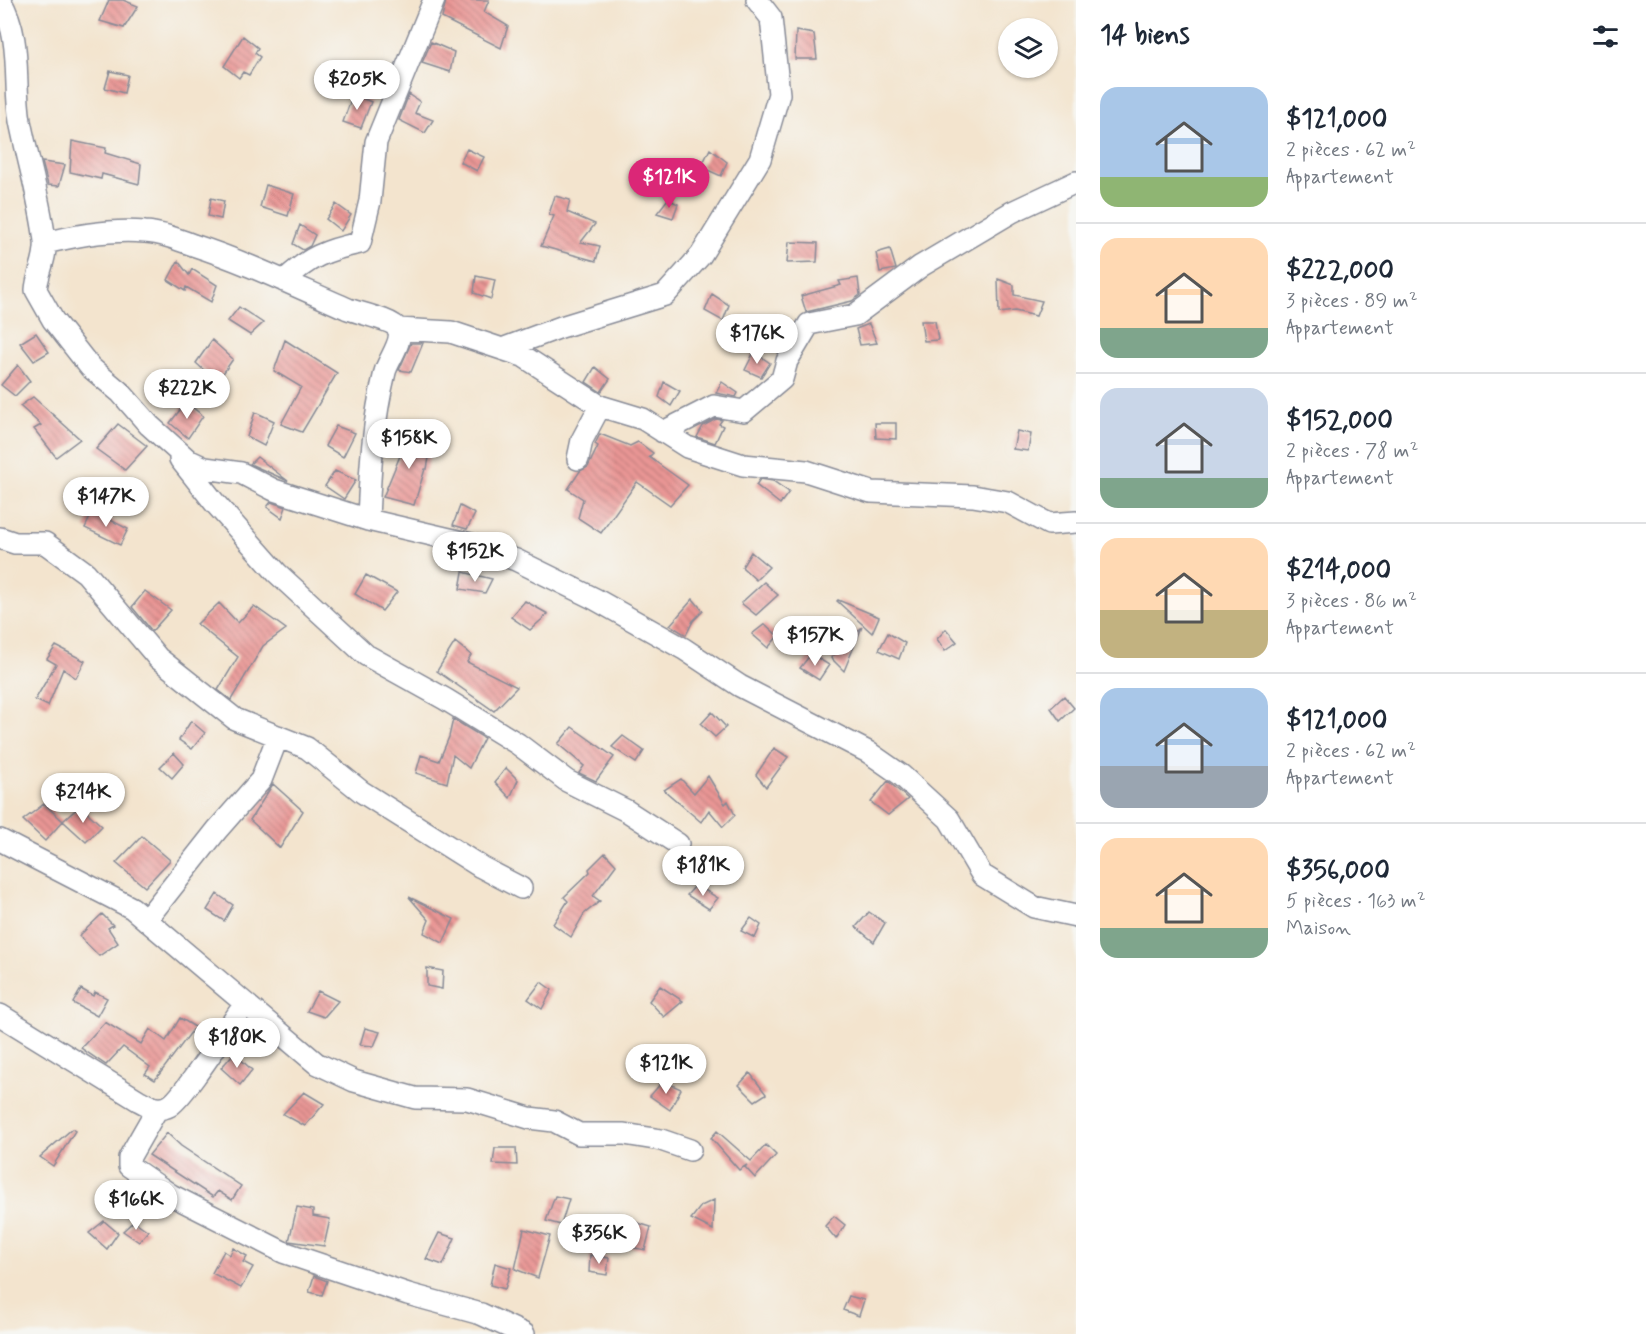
<!DOCTYPE html>
<html lang="fr">
<head>
<meta charset="utf-8">
<style>
  body { margin:0; font-family:Mynerve,sans-serif; background:#f6f6f7; color:#1f2937; height:100vh; display:flex; flex-direction:column; font-size:22px; white-space:nowrap }
  * { box-sizing:border-box; margin:0 }
  p { font-size:20px; color:#747a83 }
  .icon { flex:none; width:33px; height:33px; fill:none; stroke:currentColor; stroke-width:2; stroke-linecap:round; stroke-linejoin:round }
  .map { position:relative; flex:1; overflow:hidden }
  .drawer { display:flex; flex-direction:column; background:#fff; width:570px }
  .drawer>* { flex:none }
  .fabs { position:absolute; left:998px; top:18px; display:grid; gap:12px }
  .fabs a { display:grid; place-items:center; width:60px; height:60px; border-radius:50%; background:#fff; box-shadow:0 2px 4px #0004; font-size:30px }
  .price { position:absolute; translate:-50% -51px; padding:0 14px; border-radius:21px; background:#fff; color:#222; font-size:20px; line-height:39px; filter:drop-shadow(0 2px 3px #0008) }
  .price::after { content:''; position:absolute; left:50%; top:36px; width:18px; height:14px; margin-left:-9px; background:inherit; clip-path:polygon(0 0,100% 0,50% 100%) }
  .price.on { background:#db2777; color:#fff }
  ul { padding:0; list-style:none }
  li { display:flex; align-items:center; gap:18px; height:150px; padding:0 24px }
  li+li { border-top:2px solid #e0e1e3 }
  li span { display:grid; place-items:center; flex:none; width:168px; height:120px; border-radius:18px; color:#555 }
  li>.icon { margin-inline-start:auto }
  span .icon { width:72px; height:72px; fill:#fffc; stroke-width:1 }
  li b { font-size:26px }
  h2 { display:flex; justify-content:space-between; align-items:center; height:72px; padding:0 24px; font-size:26px }
  main { display:flex; flex:1; min-height:0 }
  .map>svg:first-child { display:block }
</style>
</head>
<body>
<main>
<div class="map">
<svg width="1076" height="1334" viewBox="0 0 1076 1334">
  <defs>
    <pattern id="building-back-hatch" width="6" height="6" patternUnits="userSpaceOnUse" patternTransform="scale(1.5)"><rect width="6" height="6" fill="#ea9694"/><path d="M-1 5l2 2M0 0l6 6M5-1l2 2" fill="none" stroke="#bd7b7c"/></pattern>
  </defs>
  <rect width="100%" height="100%" fill="#f6f6f2"/>
  <filter id="ink" filterUnits="userSpaceOnUse"><feTurbulence type="fractalNoise" baseFrequency=".0167" numOctaves="2"/><feDisplacementMap in="SourceGraphic" scale="12" xChannelSelector="R" yChannelSelector="G"/><feConvolveMatrix kernelMatrix="1 2 1 2 8 2 1 2 1" color-interpolation-filters="sRGB"/></filter>
  <filter id="wash" filterUnits="userSpaceOnUse"><feTurbulence type="fractalNoise" baseFrequency=".008" numOctaves="4" result="noise"/><feDisplacementMap in="SourceGraphic" scale="24" xChannelSelector="R" yChannelSelector="G"/><feGaussianBlur stdDeviation="1.35" result="paint"/><feColorMatrix in="noise" values="0 0 0 0 0 0 0 0 0 0 0 0 0 0 0 0 0 1.4 0 .05"/><feComposite in="paint" operator="in"/></filter>
  <g filter="url(#wash)">
    <rect width="100%" height="100%" fill="#f3e4ce"/>
    <g id="blocks">
      <path fill="url(#building-back-hatch)" d="M109,0H123L138,6L124,28L100,21Z
        M446,0H489L484,12L508,26L501,48L442,18Z
        M796,31L814,34L817,59H795Z
        M243,36L258,48L255,53L260,57L249,75L243,72L239,78L224,66Z
        M431,42L454,52L450,72L422,63Z
        M110,71L128,75L124,93L105,88Z
        M353,94L371,102L361,128L343,122Z
        M409,94L420,102L415,113L433,120L425,133L399,120Z
        M72,141L106,148L105,153L141,164L139,184L102,174L101,179L70,172Z
        M467,149L484,157L477,171L460,162Z
        M710,149L727,162L721,176L701,167Z
        M42,162L65,165L59,186L48,185Z
        M266,185L294,194L288,216L260,207Z
        M555,196L570,200L567,212L595,224L581,242L600,246L596,261L541,246L554,216L549,214Z
        M211,198L224,201L221,219L208,216Z
        M668,199L678,204L673,218L657,213Z
        M336,204L351,215L341,231L326,219Z
        M300,225L315,235L310,246L303,250L293,244Z
        M789,242L818,243L817,262L787,263Z
        M890,249L896,269L880,272L876,253Z
        M178,261L189,275L192,269L217,285L211,302L186,287L185,291L168,280Z
        M476,276L495,280L491,299L474,293Z
        M858,278L860,295L852,301L806,312L801,296L841,285L839,281Z
        M998,279L1014,285V295L1042,301L1036,316L1015,311L999,313Z
        M712,294L729,305L723,321L705,311Z
        M239,307L263,323L250,335L228,321Z
        M921,321H935L938,340L924,341Z
        M869,324L877,343L860,345L856,329Z
        M36,333L49,352L34,361L20,343Z
        M212,340L233,359L217,382L196,363Z
        M285,340L337,373L302,432L281,424L301,387L274,371Z
        M411,343H423L411,372L399,370Z
        M754,352L770,363L761,377L745,370Z
        M18,365L30,381L15,396L1,385Z
        M595,367L610,379L601,392L586,382Z
        M664,382L680,391L671,406L659,397Z
        M722,382L738,393L736,397L716,393Z
        M33,397L80,439L56,457L34,429L41,425L20,406Z
        M186,402L203,416L188,438L170,423Z
        M255,412L274,421L264,446L247,437Z
        M716,419L722,420L719,424L723,426L715,443L697,437L703,426Z
        M875,423H896V439L876,438Z
        M118,424L147,446L125,470L96,449Z
        M336,426L355,433L343,457L325,446Z
        M1017,431L1031,434L1028,451L1013,449Z
        M406,432L432,441L427,469H425L414,505L383,497L402,451Z
        M600,434L630,446L638,442L653,453L649,457L688,485L670,505L637,482L601,533L578,518L583,499L568,489L580,471L588,467L598,446L595,444Z
        M257,457L288,481L250,464Z
        M335,471L356,480L344,499L325,486Z
        M760,479L773,481L789,492L780,504L756,485Z
        M271,502L286,507L282,518L267,507Z
        M460,506L475,514L467,529L453,525Z
        M93,511L128,529L120,545L85,528Z
        M751,552L769,567L756,580L742,567Z
        M463,572L492,579L485,593L460,589Z
        M366,575L397,592L382,611L355,594Z
        M764,582L778,595L756,615L741,603Z
        M145,591L171,610L152,631L132,607Z
        M693,599L703,611L693,621L686,635L670,625Z
        M838,600L879,617L872,633L837,601Z
        M525,601L548,614L530,630L511,617Z
        M219,603L238,623L254,606L286,629L263,646L231,700L218,690L238,657L197,624Z
        M765,624L778,636L768,648L752,634Z
        M862,627L844,671L831,658Z
        M946,629L957,642L945,651L937,639Z
        M888,633L905,643L899,659L879,650Z
        M455,642L471,655L467,662L517,687L494,711L437,671Z
        M56,646L85,661L76,678L63,669L48,706L35,700L56,664L47,659Z
        M811,654L829,665L819,680L800,668Z
        M1064,696L1074,708L1060,721L1051,708Z
        M712,712L726,727L715,737L701,724Z
        M453,719L484,738L469,768L453,755L447,783L416,773L421,755L439,761L449,737Z
        M191,721L205,733L192,749L179,740Z
        M572,727L614,757L596,781L579,773L584,766L558,744Z
        M623,736L644,751L636,763L612,747Z
        M774,748L788,757L766,787L756,775Z
        M174,753L184,764L172,778L160,767Z
        M506,768L518,780L510,798L495,782Z
        M708,776L725,804L728,801L735,815L723,827L709,810L701,822L664,790L681,779L694,793Z
        M888,781L908,799L888,815L871,802Z
        M273,784L303,811L280,848L250,820Z
        M44,804L63,821L45,841L23,820Z
        M80,806L102,826L86,842L63,821Z
        M142,836L170,860L145,887L116,863Z
        M605,853L616,865L593,896L600,901L584,914L571,937L553,924L568,901L564,897L590,872L589,869Z
        M696,885L718,898L709,909L687,895Z
        M217,894L233,905L224,921L207,910Z
        M409,897L454,919L443,943L424,933L429,920Z
        M869,912L885,923L874,942L856,927Z
        M102,914L113,925L108,928L118,943L99,956L79,936Z
        M751,918L761,925L755,938L741,931Z
        M427,968L443,971L442,989L427,986Z
        M541,982L552,990L542,1009L528,999Z
        M660,986L683,1001L664,1017L649,1001Z
        M81,989L93,996L95,992L107,998L97,1016L73,1003Z
        M318,991L338,1001L324,1017L307,1011Z
        M180,1018L195,1027L155,1080L145,1074L150,1067L123,1047L106,1065L81,1048L105,1022L141,1044L150,1029L166,1041Z
        M365,1028L380,1032L374,1046L360,1045Z
        M234,1053L252,1070L240,1085L221,1068Z
        M750,1073L766,1094L755,1101L739,1085Z
        M663,1081L681,1089L670,1110L650,1096Z
        M304,1092L324,1104L305,1126L283,1114Z
        M72,1129L75,1131L53,1166L40,1157Z
        M717,1131L751,1161L766,1145L776,1155L755,1178L745,1167L747,1165L739,1170L711,1138Z
        M167,1133L181,1146L241,1186L232,1200L218,1191L213,1197L149,1155Z
        M495,1148H516L517,1165L493,1164Z
        M555,1196L569,1199L561,1225L546,1221Z
        M714,1200L713,1230L691,1219L701,1206Z
        M297,1207L313,1210V1216L330,1219L324,1246L289,1241Z
        M834,1216L845,1225L836,1239L825,1226Z
        M628,1220L651,1227L645,1250L620,1245Z
        M104,1221L118,1233L107,1249L89,1233Z
        M134,1221L148,1231L139,1242L123,1231Z
        M524,1229L550,1236L538,1278L515,1269Z
        M439,1233L455,1238L443,1265L426,1259Z
        M233,1248L247,1256L243,1262L253,1267L241,1288L212,1273L224,1251L230,1255Z
        M590,1255L609,1258L607,1275L589,1272Z
        M495,1263L511,1268L505,1289L490,1285Z
        M314,1276L327,1281L322,1295L309,1292Z
        M849,1296L864,1300L859,1316L843,1310Z"/>
    </g>
  </g>
  <g filter="url(#ink)">
    <use href="#blocks" fill-opacity="0" stroke="#878a96" stroke-width="1.5"/>
    <g fill="none" stroke-linecap="round" stroke-linejoin="round">
      <g stroke="#878a96" stroke-width="24">
        <path id="street" d="M0,0C23,40 13,79 20,121C28,161 40,200 45,241C47,258 37,274 36,290L53,320L90,367L121,393L149,425L188,460L205,468L241,473L274,490L368,520L471,544L516,560L595,599L684,649L740,686L868,752L901,775L949,819L982,875L1034,907L1076,916
          M46,243C77,235 112,229 145,232C161,233 177,239 193,245C246,262 297,287 348,309C359,313 393,320 398,329C404,341 388,360 385,372C373,421 370,469 368,520
          M284,281C309,257 326,250 360,243L370,201L376,142L434,0
          M398,329L451,332L523,356L600,406L582,440L578,459
          M502,349L561,327L665,295L701,255L760,159L779,94L771,18L757,0
          M600,406L643,419L687,447L743,465L806,471L871,492L973,496L1008,502L1049,524L1076,522
          M663,432L714,406L744,411L782,379L787,361L809,324L855,315L921,266L1012,212L1076,182
          M180,459L214,502L277,573L366,655L445,699L518,744L567,781L627,811L678,844
          M0,538L15,543H45L86,573L158,658L235,719L307,748L362,792L481,867L521,888
          M0,840L132,908L316,1063L354,1081L415,1098L467,1099L529,1118L554,1121L579,1134H624L661,1140L690,1150
          M146,920L217,830L261,780L278,736
          M0,1015L138,1100C147,1105 158,1112 169,1106C183,1099 231,1023 245,1004
          M157,1109L129,1158V1166L171,1195L283,1252L408,1294L481,1314L524,1334"/>
      </g>
      <use href="#street" stroke="#fff" stroke-width="21"/>
    </g>
  </g>
</svg>
<div class="fabs">
<a><svg class="icon" aria-label="layers" viewBox="0 0 24 24"><path d="M12 4l9 5-9 5-9-5zM3 14l9 5 9-5"/></svg></a>
</div>
<b class="price" style="left:357px;top:111px">$205K</b>
<b class="price on" style="left:669px;top:209px">$121K</b>
<b class="price" style="left:757px;top:365px">$176K</b>
<b class="price" style="left:187px;top:420px">$222K</b>
<b class="price" style="left:409px;top:470px">$158K</b>
<b class="price" style="left:106px;top:528px">$147K</b>
<b class="price" style="left:475px;top:583px">$152K</b>
<b class="price" style="left:815px;top:667px">$157K</b>
<b class="price" style="left:83px;top:824px">$214K</b>
<b class="price" style="left:703px;top:897px">$181K</b>
<b class="price" style="left:237px;top:1069px">$180K</b>
<b class="price" style="left:666px;top:1095px">$121K</b>
<b class="price" style="left:136px;top:1231px">$166K</b>
<b class="price" style="left:599px;top:1265px">$356K</b>
</div>
<section class="drawer">
<h2>14 biens<svg class="icon" aria-label="filters" viewBox="0 0 24 24"><path d="M4 7h16M4 17h16"/><circle cx="9" cy="7" r="2"/><circle cx="15" cy="17" r="2"/></svg></h2>
<ul>
<li><span style="background:linear-gradient(#a9c7e8 75%,#8fb573 0)"><svg class="icon" aria-label="home" viewBox="0 0 24 24"><path d="M3 11l9-7 9 7M6 9v11h12V9"/></svg></span><div><b>$121,000</b><p>2 pièces · 62 m²</p><p>Appartement</p></div></li>
<li><span style="background:linear-gradient(#ffd9b3 75%,#7fa58c 0)"><svg class="icon" aria-label="home" viewBox="0 0 24 24"><path d="M3 11l9-7 9 7M6 9v11h12V9"/></svg></span><div><b>$222,000</b><p>3 pièces · 89 m²</p><p>Appartement</p></div></li>
<li><span style="background:linear-gradient(#c9d6e8 75%,#7fa58c 0)"><svg class="icon" aria-label="home" viewBox="0 0 24 24"><path d="M3 11l9-7 9 7M6 9v11h12V9"/></svg></span><div><b>$152,000</b><p>2 pièces · 78 m²</p><p>Appartement</p></div></li>
<li><span style="background:linear-gradient(#ffd9b3 60%,#c2b280 0)"><svg class="icon" aria-label="home" viewBox="0 0 24 24"><path d="M3 11l9-7 9 7M6 9v11h12V9"/></svg></span><div><b>$214,000</b><p>3 pièces · 86 m²</p><p>Appartement</p></div></li>
<li><span style="background:linear-gradient(#a9c7e8 65%,#9aa5b1 0)"><svg class="icon" aria-label="home" viewBox="0 0 24 24"><path d="M3 11l9-7 9 7M6 9v11h12V9"/></svg></span><div><b>$121,000</b><p>2 pièces · 62 m²</p><p>Appartement</p></div></li>
<li><span style="background:linear-gradient(#ffd9b3 75%,#7fa58c 0)"><svg class="icon" aria-label="home" viewBox="0 0 24 24"><path d="M3 11l9-7 9 7M6 9v11h12V9"/></svg></span><div><b>$356,000</b><p>5 pièces · 163 m²</p><p>Maison</p></div></li>
</ul>
</section>
</main>
</body>
</html>
